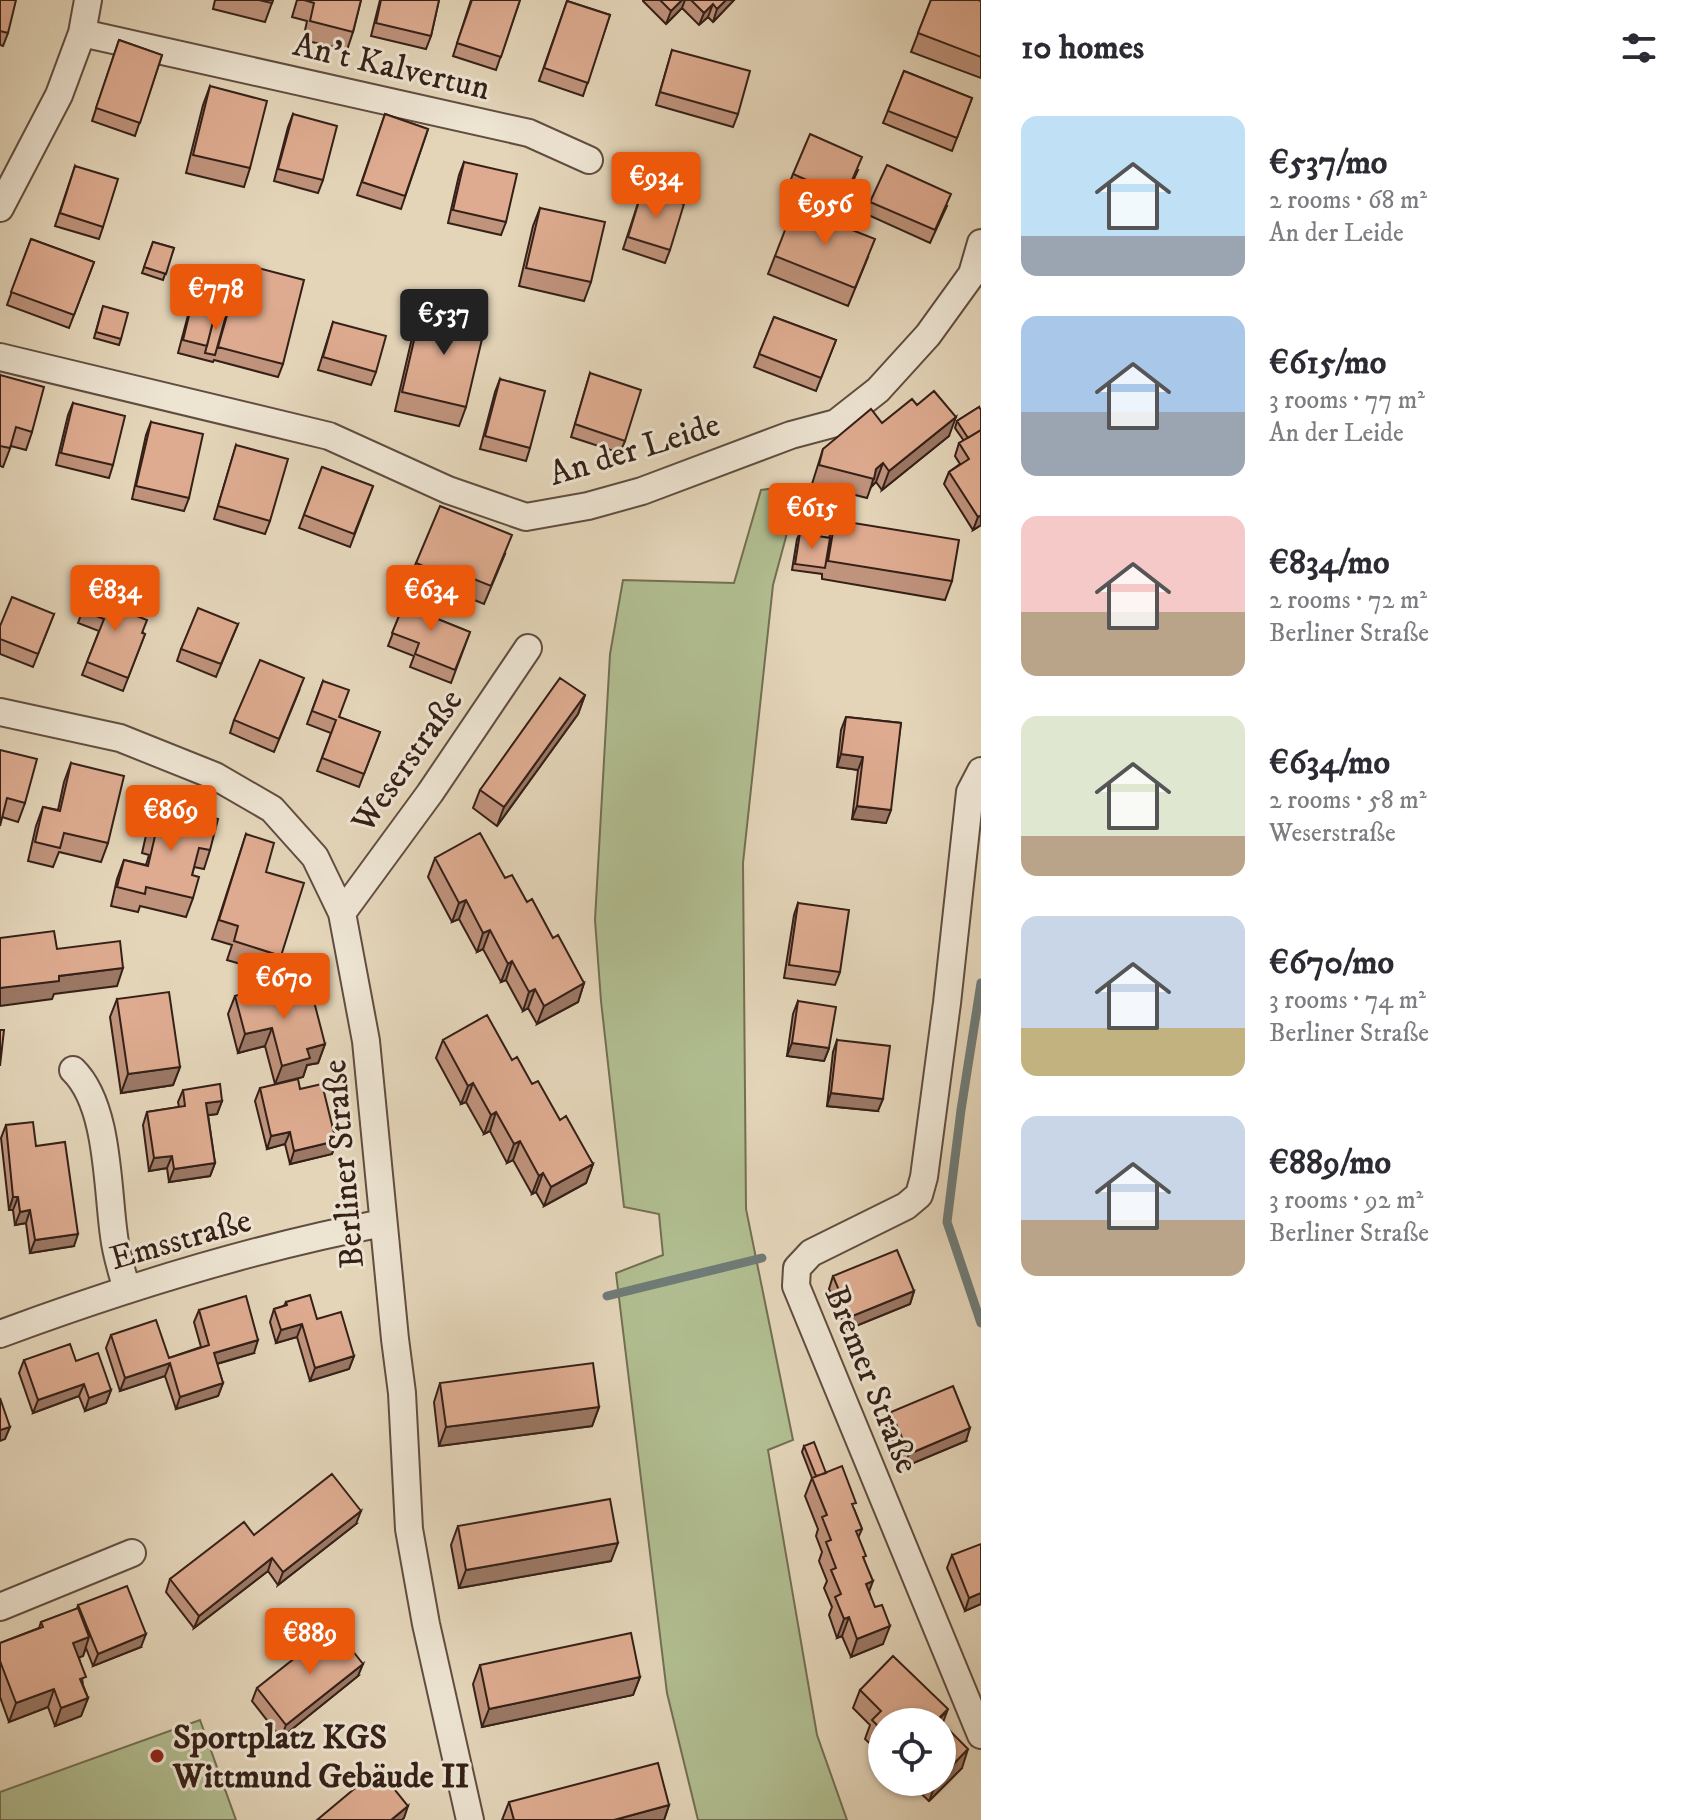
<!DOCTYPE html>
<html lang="en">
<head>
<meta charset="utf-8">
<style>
  body { margin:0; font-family:"IM FELL DW Pica",serif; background:#f7f7f7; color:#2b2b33; height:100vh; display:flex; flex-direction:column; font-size:30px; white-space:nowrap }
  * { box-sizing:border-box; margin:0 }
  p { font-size:26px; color:#7c7c81 }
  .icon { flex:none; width:44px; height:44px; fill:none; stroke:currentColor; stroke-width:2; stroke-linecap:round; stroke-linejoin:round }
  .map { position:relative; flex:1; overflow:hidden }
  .drawer { display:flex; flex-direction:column; background:#fff; width:720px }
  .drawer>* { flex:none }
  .buttons { position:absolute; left:868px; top:1708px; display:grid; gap:16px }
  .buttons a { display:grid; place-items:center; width:88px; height:88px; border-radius:50%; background:#fff; box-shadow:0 2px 6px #0004; font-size:40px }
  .price { position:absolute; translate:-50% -68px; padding:0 18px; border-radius:8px; background:#ea580c; color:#fff; font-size:26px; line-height:52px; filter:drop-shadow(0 2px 4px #0008) }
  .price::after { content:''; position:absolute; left:50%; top:48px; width:24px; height:18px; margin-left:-12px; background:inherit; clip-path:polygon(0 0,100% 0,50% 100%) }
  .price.active { background:#222; color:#fff }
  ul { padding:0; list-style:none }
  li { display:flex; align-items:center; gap:24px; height:200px; padding:0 40px }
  li span { display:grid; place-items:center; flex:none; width:224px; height:160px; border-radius:16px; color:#555 }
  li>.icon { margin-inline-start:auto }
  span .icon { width:96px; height:96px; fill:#fffc; stroke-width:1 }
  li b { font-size:34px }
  h2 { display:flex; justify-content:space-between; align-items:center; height:96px; padding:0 40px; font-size:34px }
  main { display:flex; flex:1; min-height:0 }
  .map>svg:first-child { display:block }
</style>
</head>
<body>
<main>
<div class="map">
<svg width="981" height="1820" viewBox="0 0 981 1820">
  <rect width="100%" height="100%" fill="#e4d5b9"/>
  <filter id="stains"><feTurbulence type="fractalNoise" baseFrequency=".0025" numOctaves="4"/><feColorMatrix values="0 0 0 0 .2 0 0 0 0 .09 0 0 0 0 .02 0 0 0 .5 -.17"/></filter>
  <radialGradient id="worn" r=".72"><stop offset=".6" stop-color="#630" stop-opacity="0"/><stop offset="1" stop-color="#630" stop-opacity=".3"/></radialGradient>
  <path fill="#b1be91" stroke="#736f54" stroke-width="2" d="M800,485L773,585L743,863L746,1209L793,1440L768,1450L817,1735L847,1820H698L667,1693L616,1273L663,1255L659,1214L624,1207L601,1001L595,920L610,654L623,580L734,583L761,490Z
    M200,1720L236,1820H0V1792Z"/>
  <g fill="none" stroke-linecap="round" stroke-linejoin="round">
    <path stroke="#707b77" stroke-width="9" d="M981,983L961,1110L947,1222L981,1323
      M607,1296L762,1258"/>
    <g stroke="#614d40" stroke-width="30">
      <path id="street" d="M82,33L529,133L589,160
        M0,208L59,95L82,33L88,0
        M0,357L329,436L448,490L526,517L588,506L642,491L791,435L836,423L878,390L928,335L972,274L981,243
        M0,712L120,738L215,776L272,809L315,857L342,913L366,1041L395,1339L402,1393L409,1529L426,1624L470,1820
        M981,771L970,792L947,1003L924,1177L919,1195L906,1206L811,1253L797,1268L796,1286L981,1735
        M342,913L430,793L528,648
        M73,1070C109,1105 107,1187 114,1236C116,1254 122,1272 127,1290
        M0,1334C124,1288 253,1248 383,1223
        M0,1607L132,1553"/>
    </g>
    <use href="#street" stroke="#ede4d2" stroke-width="26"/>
  </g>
  <path fill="#bf937c" stroke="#352018" stroke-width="2" d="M0,0L8,33L3,46L0,45Z
    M215,0H273L265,22L213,9Z
    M297,0H361L353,32L347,50L303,40L307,21L292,17Z
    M380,0H439L431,36L426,49L371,36Z
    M471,0H520L496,70L453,56Z
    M643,0H734L713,22L708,17L699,25L682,8L666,24L643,1Z
    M931,0L981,1V78L911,52Z
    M567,1L610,15L583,96L539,81Z
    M119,40L162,55L135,136L92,121Z
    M672,50L738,114L733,127L656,105Z
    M904,71L972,98L952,151L883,123Z
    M210,86L250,168L244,187L186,173L203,105Z
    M293,114L323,180L318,193L274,181L288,127Z
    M385,114L428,129L401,209L357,195Z
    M464,162L506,222L501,235L448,223L459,175Z
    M75,166L103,227L99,239L55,226Z
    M858,170L840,210L788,187L793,174Z
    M642,191L670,250L665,263L623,249Z
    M870,202L947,206L930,243L866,214Z
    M540,208L591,282L584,301L519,286L533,226Z
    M31,239L94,262L69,328L7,305Z
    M153,242L174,248L163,280L142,273Z
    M775,256L868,257L848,306L768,274Z
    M254,267L283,364L278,377L214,360L213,362L178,353L191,304L195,291L216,310L227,312L231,301L243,303Z
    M422,306L466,407L459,426L395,411L415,325Z
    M101,313L121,339L119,345L94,338Z
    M774,317L836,340L816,391L754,367Z
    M333,322L376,372L371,385L318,370Z
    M590,373L625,441L620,453L571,437Z
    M0,375L32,432L26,450L11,446L3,467L0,466Z
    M500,379L530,448L526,461L480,449L495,392Z
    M73,403L113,465L109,478L56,465L68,415Z
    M917,405L949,436L882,490L876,482L871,487L867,498L812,484L823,449L882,423Z
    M979,407L981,525L973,530L944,484L949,472L960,464L955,456L959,443L964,441L955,428L957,421Z
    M151,422L189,498L184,511L132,499L146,435Z
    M236,445L270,521L265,534L214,519Z
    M322,467L373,486L350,547L299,528Z
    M835,520L952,581L945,600L822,579V574L792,570L797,539L800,533L829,538Z
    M505,554L484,604L447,589L444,597L409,582L416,563Z
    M92,585L134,615L143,633L145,634L123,691L82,675L99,631L78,623Z
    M408,594L435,618L470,632L451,683L410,667L414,656L388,646Z
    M54,614L33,667L0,654V626Z
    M238,624L216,677L177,661L181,649Z
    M323,681L339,717L380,732L359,787L317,771L331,733L307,724Z
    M299,691L274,752L230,733L234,720Z
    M585,695L578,714L497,826L473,808L480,790Z
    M846,717L901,723L886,823L852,819L858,770L837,767L841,730Z
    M0,750L25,803L18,822L2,817Z
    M71,763L108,843L101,862L59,852L53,867L28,861L36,826L43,807L58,810L64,782Z
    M156,804L210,850L204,869L194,867L192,875L193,898L186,917L140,906L138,912L111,906L117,879L124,860L146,865L149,855L142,853L149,822Z
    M246,834L266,872L281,956L275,974L227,960L232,945L212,939Z
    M435,858L505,878L527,902L584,983L578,1002L537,1024L528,1008L523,1011L506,980L501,982L483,949L477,952L459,919L452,922L428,877Z
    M798,903L840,972L835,985L784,978L794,915Z
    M282,993L325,1044L318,1063L307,1065L303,1077L275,1084L265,1046L238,1053L228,1014L235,996Z
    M117,999L180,1067L173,1085L121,1093L110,1017Z
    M798,1001L829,1048L824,1061L787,1056L793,1014Z
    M443,1040L512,1060L532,1084L593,1164L586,1183L544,1206L536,1192L532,1194L513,1160L507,1163L490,1131L484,1134L466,1102L461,1104L436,1058Z
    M837,1040L878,1111L827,1106L833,1052Z
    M260,1088L300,1089L336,1141L332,1154L290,1164L285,1144L267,1149L255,1101Z
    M183,1090L222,1101L217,1114L208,1115L215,1163L210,1176L169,1182L167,1168L149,1171L143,1125L147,1112L179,1107L178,1102Z
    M6,1125L36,1146L74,1246L30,1253L26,1223L15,1225L13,1210H9L1,1138Z
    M833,1276L914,1291L910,1304L846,1330L829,1289Z
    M286,1302L317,1319L354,1356L349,1369L310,1381L297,1337L276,1343L270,1322L274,1309L284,1306Z
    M199,1310L254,1353L217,1364L223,1383L218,1396L176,1409L165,1376L120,1391L106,1348L111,1335L169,1358L201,1347L194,1322Z
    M24,1360L76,1361L111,1390L106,1403L85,1411L79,1396L33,1413L19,1373Z
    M440,1383L599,1407L592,1426L439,1446L434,1402Z
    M891,1412L966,1441L904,1467L886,1425Z
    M804,1446L854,1509L862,1529L858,1538L864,1560L869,1592L883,1644L851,1657L842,1636L837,1638L829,1615L832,1607L824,1588L827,1581L819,1561L822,1552L816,1536L818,1529L805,1496L812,1478L802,1452Z
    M356,1524L278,1585L268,1571L194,1628L166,1592L170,1579L254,1535Z
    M458,1526L611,1561L459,1588L451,1545Z
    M952,1555L981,1604L965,1611L947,1568Z
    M78,1605L141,1647L93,1666L86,1648L83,1656L79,1657L83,1685L88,1698L81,1716L55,1726L48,1707L9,1722L0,1697V1643L39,1628L41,1622L77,1609Z
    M480,1665L640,1677L633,1695L482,1727L473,1684Z
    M358,1676L281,1738L252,1701L257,1688Z
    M860,1690L942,1723L962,1768L929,1801L909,1782H942L882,1722V1755L865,1739L870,1725L853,1708Z
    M509,1802L669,1805L664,1820H502Z"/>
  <path fill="#9b7865" stroke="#352018" stroke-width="2" d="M682,0H685L682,8L666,24L671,11Z
    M726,0H734L713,22L717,9Z
    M713,4L708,17L699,25L704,13Z
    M956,417L949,436L882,490L889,471Z
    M883,463L876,482L871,487L876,469Z
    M981,515V525L973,530L978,517Z
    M585,695L578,714L497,826L504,807Z
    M841,754L863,757L858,770L837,767Z
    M857,806L891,810L886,823L852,819Z
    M466,900L459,919L452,922L459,903Z
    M490,930L483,949L477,952L483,933Z
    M512,961L506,980L501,982L508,964Z
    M123,968L117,986L54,994L52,999L0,1006V988L59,976Z
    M584,983L578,1002L537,1024L544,1006Z
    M535,989L528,1008L523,1011L529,992Z
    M272,1028L265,1046L238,1053L245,1034Z
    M792,1043L829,1048L824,1061L787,1056Z
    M325,1044L318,1063L307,1065L303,1077L275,1084L282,1066L307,1049Z
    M180,1067L173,1085L121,1093L128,1074Z
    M473,1083L466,1102L461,1104L468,1086Z
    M831,1093L883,1099L878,1111L827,1106Z
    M222,1101L217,1114L201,1116L206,1103Z
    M496,1112L490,1131L484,1134L491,1115Z
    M290,1132L285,1144L267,1149L271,1136Z
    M336,1141L332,1154L290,1164L294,1151Z
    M520,1141L513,1160L507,1163L514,1144Z
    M172,1156L167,1168L149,1171L154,1158Z
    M215,1163L210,1176L169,1182L174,1169Z
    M593,1164L586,1183L544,1206L551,1187Z
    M543,1173L536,1192L532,1194L539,1176Z
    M13,1197H18L13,1210H9Z
    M30,1210L26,1223L15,1225L20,1212Z
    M78,1234L74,1246L30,1253L35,1240Z
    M914,1291L910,1304L846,1330L850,1317Z
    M302,1324L297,1337L276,1343L281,1330Z
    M258,1340L254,1353L209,1366L214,1353Z
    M354,1356L349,1369L310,1381L315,1368Z
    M170,1363L165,1376L120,1391L125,1378Z
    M223,1383L218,1396L176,1409L180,1397Z
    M84,1384L79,1396L33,1413L38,1400Z
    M111,1390L106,1403L85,1411L89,1398Z
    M599,1407L592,1426L439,1446L446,1427Z
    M10,1427L5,1439L0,1441V1430Z
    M970,1428L966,1441L904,1467L909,1454Z
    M361,1511L356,1524L278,1585L283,1572Z
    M618,1543L611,1561L459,1588L466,1570Z
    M272,1558L268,1571L194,1628L199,1616Z
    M873,1581L866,1600V1584Z
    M981,1593V1604L965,1611L969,1598Z
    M849,1617L842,1636L837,1638L844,1619Z
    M890,1626L883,1644L851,1657L857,1639Z
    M146,1634L141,1647L93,1666L98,1654Z
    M89,1637L83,1656L67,1662L73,1643Z
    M363,1664L358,1676L281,1738L286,1725Z
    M640,1677L633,1695L482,1727L489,1709Z
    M54,1689L48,1707L9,1722L16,1703Z
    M88,1698L81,1716L55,1726L61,1708Z
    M948,1709L942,1725V1722H937Z
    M968,1749L962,1768L929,1801L936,1783L942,1782V1776Z
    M669,1805L664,1820H614Z
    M408,1806L404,1818L402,1820H391Z"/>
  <path fill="#deab90" stroke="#352018" stroke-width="2" d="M0,0H16L8,33L0,31Z
    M259,0H273L272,3Z
    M304,0H361L353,32L310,21L314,3Z
    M381,0H439L431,36L376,23Z
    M472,0H520L501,57L457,43Z
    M660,0H682L671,11Z
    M691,0H726L717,9L713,4L704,13Z
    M931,0H978L981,1V57L918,33Z
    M567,1L610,15L588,83L544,68Z
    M119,40L162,55L140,123L96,108Z
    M672,50L750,71L738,114L660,92Z
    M904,71L972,98L957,138L888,111Z
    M210,86L267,101L250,168L193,155Z
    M293,114L337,126L323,180L278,169Z
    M385,114L428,129L405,196L362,182Z
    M810,134L862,157L845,197L793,174Z
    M464,162L517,174L506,222L453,210Z
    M887,165L951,194L935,230L870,202Z
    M75,166L118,179L103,227L60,213Z
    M642,191L684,204L670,250L628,237Z
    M794,207L875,239L855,288L775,256Z
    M540,208L605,222L591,282L526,268Z
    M31,239L94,262L74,315L11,292Z
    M153,242L174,248L166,274L144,267Z
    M254,267L304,280L283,364L218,347L231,301L245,303Z
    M195,291L219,298L207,346L183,340Z
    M103,306L128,313L121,339L96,332Z
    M422,306L486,322L466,407L402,392Z
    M216,310L227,312L215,355L205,353Z
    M774,317L836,340L821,378L759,354Z
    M333,322L386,336L376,372L323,357Z
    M590,373L641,390L625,441L575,424Z
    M0,375L44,387L32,432L16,427L10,448L0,446Z
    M500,379L545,391L530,448L485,436Z
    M934,391L956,417L889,471L883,463L876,469L874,479L819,465L823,449L871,409L882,423L912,399L917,405Z
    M73,403L125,416L113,465L61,453Z
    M979,407L981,410V430L968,438L957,421Z
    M151,422L203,434L189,498L136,486Z
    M981,430V515L978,517L949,472L969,459L959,443Z
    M236,445L288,459L270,521L218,506Z
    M322,467L373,486L354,534L304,515Z
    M440,506L512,535L491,586L454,571L451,578L416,563Z
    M835,520L959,540L952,581L828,561Z
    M800,533L830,538L825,568L795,564Z
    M92,585L114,594L111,600L136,610L134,615L147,620L142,633L145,634L128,678L87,662L104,619L83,611Z
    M408,594L439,607L435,618L470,632L455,670L415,654L419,643L392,633Z
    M12,597L54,614L38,654L0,639V626Z
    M198,608L238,624L221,664L181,649Z
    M260,660L304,678L279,739L234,720Z
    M560,678L585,695L504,807L480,790Z
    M323,681L349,690L339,717L380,732L364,774L322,758L336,720L312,711Z
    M846,717L901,723L891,810L857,806L863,757L841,754Z
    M0,750L37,759L25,803L7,798L0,826Z
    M71,763L124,776L108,843L64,833L60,848L35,842L43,807L60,811Z
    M156,804L218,819L210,850L199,848L192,875L199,877L193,898L146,887L145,894L117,887L124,860L148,866L155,836L148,834Z
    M480,833L505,878L512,875L527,902L532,899L553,938L558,935L584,983L544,1006L535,989L529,992L512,961L508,964L490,930L483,933L466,900L459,903L435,858Z
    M246,834L274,843L266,872L304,883L281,956L234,941L238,926L219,920Z
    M798,903L849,910L840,972L789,965Z
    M54,931L57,949L120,941L123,968L59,976V981L0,988V938Z
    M310,986L325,1044L307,1049L310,1058L282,1066L272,1028L245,1034L235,996L257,990L258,995L281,989L282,993Z
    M169,992L180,1067L128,1074L117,999Z
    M798,1001L836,1007L829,1048L792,1043Z
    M487,1015L512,1060L517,1057L532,1084L538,1081L560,1120L566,1116L593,1164L551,1187L543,1173L539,1176L520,1141L514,1144L496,1112L491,1115L473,1083L468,1086L443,1040Z
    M0,1030H4L0,1066Z
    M837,1040L890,1046L883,1099L831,1093Z
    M298,1079L300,1089L322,1084L336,1141L294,1151L290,1132L271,1136L260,1088Z
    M220,1084L222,1101L206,1103L215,1163L174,1169L172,1156L154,1158L147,1112L185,1106L183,1090Z
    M33,1122L36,1146L65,1142L78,1234L35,1240L30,1210L20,1212L18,1197H13L6,1125Z
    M897,1250L914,1291L850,1317L833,1276Z
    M310,1295L317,1319L341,1312L354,1356L315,1368L302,1324L281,1330L274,1309L287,1305L286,1302Z
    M246,1296L258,1340L214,1353L223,1383L180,1397L170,1363L125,1378L111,1335L156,1320L169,1358L209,1345L199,1310Z
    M70,1344L76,1361L98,1353L111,1390L89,1398L84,1384L38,1400L24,1360Z
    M593,1363L599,1407L446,1427L440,1383Z
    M953,1386L970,1428L909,1454L891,1412Z
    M0,1398L10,1427L0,1430Z
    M814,1442L826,1473L816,1476L804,1446Z
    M842,1466L856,1503L852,1504L862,1529L856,1531L866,1556L863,1557L873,1581L866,1584L875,1607L882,1605L890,1626L857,1639L849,1617L844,1619L835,1597L841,1594L831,1570L836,1568L826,1542L831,1540L822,1517L827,1515L812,1478Z
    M332,1474L361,1511L283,1572L272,1558L199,1616L170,1579L244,1522L254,1535Z
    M610,1499L618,1543L466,1570L458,1526Z
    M981,1544V1593L969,1598L952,1555Z
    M127,1586L146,1634L98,1654L78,1605Z
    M78,1608L89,1637L73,1643L86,1677L80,1679L88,1698L61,1708L54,1689L16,1703L0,1661V1643L43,1627L41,1622Z
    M334,1627L363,1664L286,1725L257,1688Z
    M631,1633L640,1677L489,1709L480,1665Z
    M893,1656L948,1709L938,1719L941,1722H882V1730L872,1720L881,1711L860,1690Z
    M942,1723L968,1749L942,1776Z
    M658,1763L669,1805L614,1820H514L509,1802Z
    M378,1769L408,1806L391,1820H317Z"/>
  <circle fill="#8f2418" stroke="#ede4d2" stroke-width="3" cx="157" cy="1756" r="8"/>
  <g text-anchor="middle" stroke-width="6" stroke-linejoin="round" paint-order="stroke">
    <g font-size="34" fill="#352018" stroke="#ede4d2">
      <text transform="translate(392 65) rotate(13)" y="12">An't Kalvertun</text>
      <text transform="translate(634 448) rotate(-17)" y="12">An der Leide</text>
      <text transform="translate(406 760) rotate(-55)" y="12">Weserstraße</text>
      <text transform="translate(342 1164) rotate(-95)" y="12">Berliner Straße</text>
      <text transform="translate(180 1238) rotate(-16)" y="12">Emsstraße</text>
      <text transform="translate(873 1379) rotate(68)" y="12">Bremer Straße</text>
    </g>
    <g font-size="34" font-weight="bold" fill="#352018" stroke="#ede4d2" text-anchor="start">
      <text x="173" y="1748">Sportplatz KGS<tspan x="173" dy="39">Wittmund Gebäude II</tspan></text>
    </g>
  </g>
  <rect width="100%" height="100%" filter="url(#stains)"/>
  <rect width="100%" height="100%" fill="url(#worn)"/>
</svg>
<div class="buttons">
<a><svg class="icon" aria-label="locate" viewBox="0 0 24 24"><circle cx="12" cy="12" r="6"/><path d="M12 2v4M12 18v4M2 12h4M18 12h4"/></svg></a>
</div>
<b class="price" style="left:656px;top:220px">€934</b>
<b class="price" style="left:825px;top:247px">€956</b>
<b class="price" style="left:216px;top:332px">€778</b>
<b class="price active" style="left:444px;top:357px">€537</b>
<b class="price" style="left:812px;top:551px">€615</b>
<b class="price" style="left:115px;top:633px">€834</b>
<b class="price" style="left:431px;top:633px">€634</b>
<b class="price" style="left:171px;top:853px">€869</b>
<b class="price" style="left:284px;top:1021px">€670</b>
<b class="price" style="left:310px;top:1676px">€889</b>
</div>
<section class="drawer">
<h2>10 homes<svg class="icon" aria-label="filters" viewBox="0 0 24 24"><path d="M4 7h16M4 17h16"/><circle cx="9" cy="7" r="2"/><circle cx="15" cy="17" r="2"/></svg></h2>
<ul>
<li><span style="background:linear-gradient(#bfe0f5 75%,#9aa5b1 0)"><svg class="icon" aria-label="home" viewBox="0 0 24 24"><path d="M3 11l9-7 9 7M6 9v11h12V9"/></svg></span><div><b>€537/mo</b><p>2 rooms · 68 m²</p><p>An der Leide</p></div></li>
<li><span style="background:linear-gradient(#a9c7e8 60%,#9aa5b1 0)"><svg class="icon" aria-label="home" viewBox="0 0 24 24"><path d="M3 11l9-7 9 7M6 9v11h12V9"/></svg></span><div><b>€615/mo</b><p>3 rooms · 77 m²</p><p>An der Leide</p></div></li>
<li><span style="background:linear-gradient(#f6c9c9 60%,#b9a48a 0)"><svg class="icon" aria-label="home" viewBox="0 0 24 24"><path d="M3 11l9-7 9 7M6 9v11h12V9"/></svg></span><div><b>€834/mo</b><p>2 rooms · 72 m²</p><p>Berliner Straße</p></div></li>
<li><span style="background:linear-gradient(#dfe7d0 75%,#b9a48a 0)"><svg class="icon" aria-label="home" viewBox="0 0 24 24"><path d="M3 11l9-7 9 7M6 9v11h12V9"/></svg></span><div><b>€634/mo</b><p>2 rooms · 58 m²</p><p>Weserstraße</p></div></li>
<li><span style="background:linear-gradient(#c9d6e8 70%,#c2b280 0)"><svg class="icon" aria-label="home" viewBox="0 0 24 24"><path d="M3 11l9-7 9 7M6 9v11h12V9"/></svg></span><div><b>€670/mo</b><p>3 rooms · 74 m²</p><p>Berliner Straße</p></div></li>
<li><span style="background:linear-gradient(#c9d6e8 65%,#b9a48a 0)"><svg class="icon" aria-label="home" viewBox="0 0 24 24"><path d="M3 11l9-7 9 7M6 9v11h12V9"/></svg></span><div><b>€889/mo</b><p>3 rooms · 92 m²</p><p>Berliner Straße</p></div></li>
</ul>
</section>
</main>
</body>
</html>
